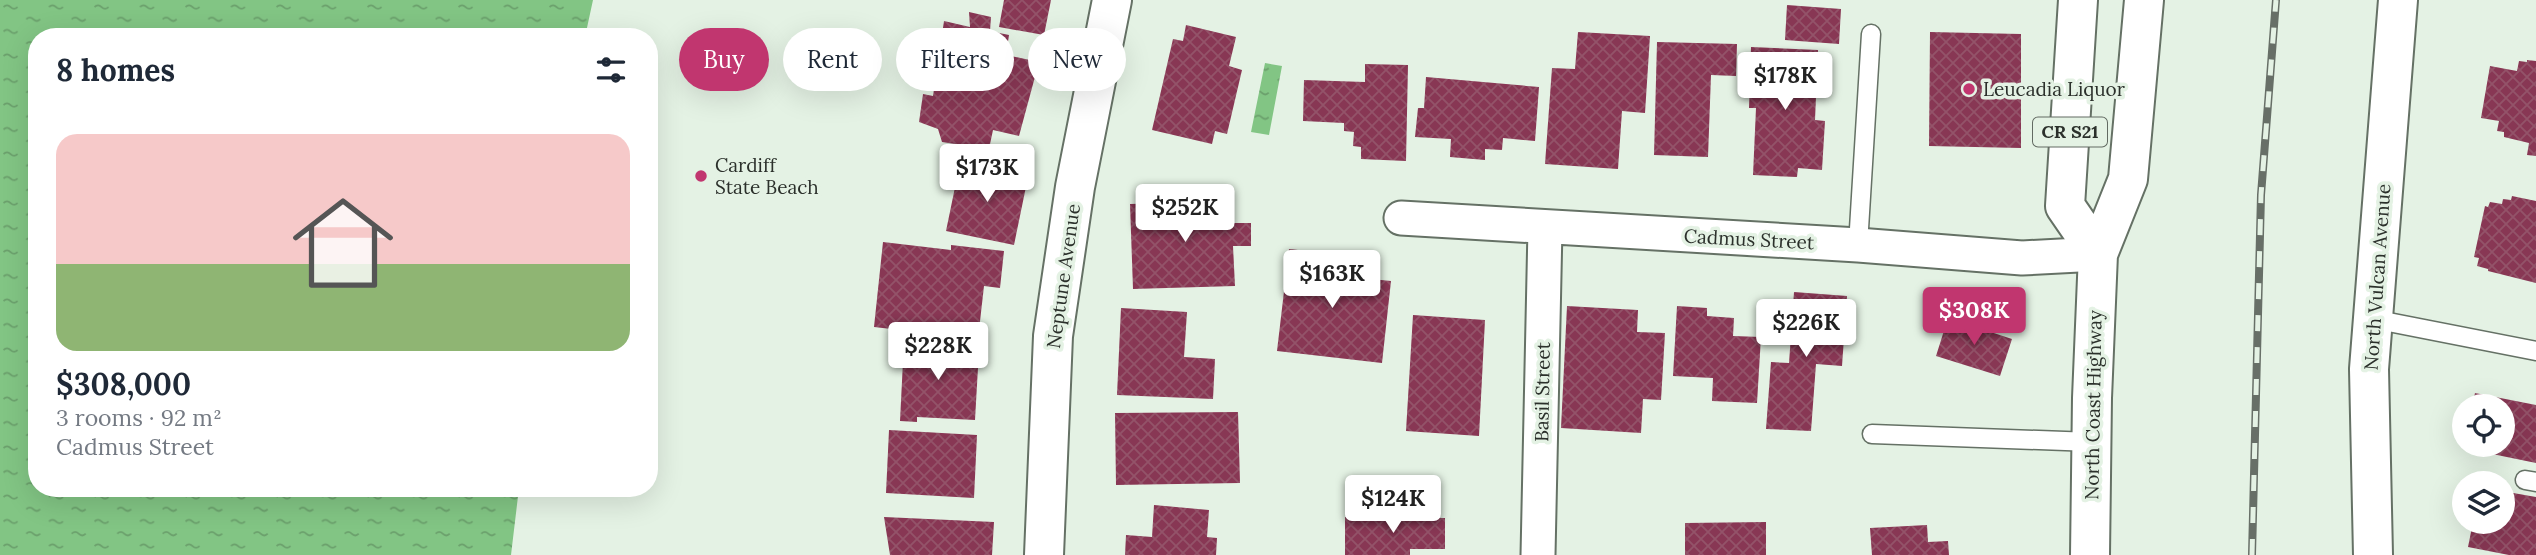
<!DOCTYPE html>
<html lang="en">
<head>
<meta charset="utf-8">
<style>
  body { margin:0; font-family:Lora,serif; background:#f6f6f7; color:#1f2937; height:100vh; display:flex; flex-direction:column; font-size:26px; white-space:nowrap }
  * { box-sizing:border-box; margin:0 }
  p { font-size:23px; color:#747a83 }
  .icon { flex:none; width:38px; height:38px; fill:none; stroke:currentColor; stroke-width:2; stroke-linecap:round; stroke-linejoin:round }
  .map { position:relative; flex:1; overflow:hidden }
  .panel { position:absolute; left:28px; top:28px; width:630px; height:469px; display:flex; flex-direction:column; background:#fff; border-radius:28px; box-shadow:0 7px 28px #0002 }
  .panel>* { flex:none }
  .top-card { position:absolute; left:679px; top:28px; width:665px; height:63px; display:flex; gap:14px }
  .controls { position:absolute; left:2452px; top:394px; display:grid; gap:14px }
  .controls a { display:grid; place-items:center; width:63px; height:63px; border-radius:50%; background:#fff; box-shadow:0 7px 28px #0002; font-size:35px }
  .price { position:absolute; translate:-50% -60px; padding:0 16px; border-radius:7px; background:#fff; color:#222; font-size:23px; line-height:46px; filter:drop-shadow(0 2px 4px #0008) }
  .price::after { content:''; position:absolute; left:50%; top:42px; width:21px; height:16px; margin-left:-10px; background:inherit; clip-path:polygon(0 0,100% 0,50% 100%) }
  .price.current { background:#c1366f; color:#fff }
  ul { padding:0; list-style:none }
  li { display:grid; align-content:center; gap:14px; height:371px; padding:0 28px }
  li span { display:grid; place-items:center; height:217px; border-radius:21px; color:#555 }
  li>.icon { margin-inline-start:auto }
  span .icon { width:126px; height:126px; fill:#fffc; stroke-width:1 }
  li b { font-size:30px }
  h2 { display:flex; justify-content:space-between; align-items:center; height:84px; padding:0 28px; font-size:30px }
  .chip { padding:0 24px; border-radius:32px; background:#fff; box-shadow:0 7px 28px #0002; font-size:24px; line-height:63px }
  .chip.current { background:#c1366f; color:#fff }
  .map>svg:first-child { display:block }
</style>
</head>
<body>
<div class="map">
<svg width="2536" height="555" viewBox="0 0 2536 555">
  <defs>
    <pattern id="water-ripples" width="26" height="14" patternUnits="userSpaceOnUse" patternTransform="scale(1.75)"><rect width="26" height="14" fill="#82c584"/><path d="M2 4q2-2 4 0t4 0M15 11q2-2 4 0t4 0" fill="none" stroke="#6ba06c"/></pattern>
    <pattern id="building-cross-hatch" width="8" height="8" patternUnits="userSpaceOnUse" patternTransform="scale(1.75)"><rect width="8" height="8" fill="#883754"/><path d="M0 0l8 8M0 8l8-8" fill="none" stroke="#935369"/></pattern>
  </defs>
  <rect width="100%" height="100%" fill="#e4f2e4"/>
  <path fill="url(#water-ripples)" d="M0,0H593L585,37H37V488H519L511,555H0Z
    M1265,63L1282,66L1269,135L1251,132Z"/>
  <path fill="url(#building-cross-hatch)" d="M1004,0H1051L1044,35L999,27Z
    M1787,5L1841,9L1839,44L1785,40Z
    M969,12L991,17L990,31L1009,35L1006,55L1039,62L1019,136L993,130L989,149L942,142L938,129L919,122L923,94L933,96L944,21L970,27Z
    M1186,25L1236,37L1229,66L1242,70L1227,134L1215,131L1212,144L1152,130L1173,39L1183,41Z
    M1578,32L1650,36L1645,113L1622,111L1618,169L1545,164L1552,68L1575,69Z
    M1930,32L2021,34V148L1929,146Z
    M1657,42L1737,44L1736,76L1711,75L1708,157L1654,155Z
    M1751,47L1818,50L1815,120L1825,121L1822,170L1798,168L1797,177L1753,175L1756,108H1749Z
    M2527,60L2536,61V156L2527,155L2529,143L2504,137V132L2497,131L2499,121L2481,118L2490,66L2517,71L2519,61L2527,62Z
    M1365,64L1408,65L1406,161L1361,159V147L1353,146L1354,132L1344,131V123L1303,121L1304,80L1365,82Z
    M1426,77L1539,87L1535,141L1503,138L1502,150L1485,149V160L1450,157L1451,139L1415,137L1418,108H1424Z
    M960,163L1028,177L1014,245L946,231Z
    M2512,196L2536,201V283L2488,271V269L2477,266L2479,258L2474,257L2485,206L2488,207L2490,202L2502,204L2503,199L2511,200Z
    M1233,201L1234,223H1251V246H1233L1235,286L1133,289L1130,204Z
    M883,242L951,250V245L1004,251L1000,288L984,286L978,339L874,327Z
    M1289,249L1343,255L1341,276L1391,281L1382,363L1277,351Z
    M1794,292L1847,296L1842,366L1816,364L1811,431L1766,429L1771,362L1789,363Z
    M1567,306L1638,310L1637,332L1665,333L1661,400L1643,399L1641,433L1561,428Z
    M1677,306L1707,308V316L1734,318L1733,336L1761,337L1757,403L1712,401L1713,378L1673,376Z
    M1121,308L1187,312L1184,357L1215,359L1213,399L1117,395Z
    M1413,315L1485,320L1479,436L1406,431Z
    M1948,318L2012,339L2000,376L1936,356Z
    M904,341L939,343L938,347L979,350L975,420L917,417V422L900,421Z
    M2475,393L2536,405V463L2463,448L2464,444H2502V406H2472Z
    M1238,412L1240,483L1116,485L1115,413Z
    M889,430L977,435L974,498L886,493Z
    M2502,491L2536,497V555H2509L2468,547L2473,522H2502Z
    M1154,505L1209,510L1207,537L1217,538L1216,555H1125L1126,535L1152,537Z
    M884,517L994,522L992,555H890Z
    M1345,517L1445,518V549H1410V555H1345Z
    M1766,522V555H1685V523Z
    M1927,525L1928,542L1948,541L1949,555H1872L1870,528Z"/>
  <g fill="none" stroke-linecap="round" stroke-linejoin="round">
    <g stroke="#657165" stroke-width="21">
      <path id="lane" d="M1858,245L1871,34
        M2373,319L2536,351
        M1872,434L2092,442
        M2525,480L2536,482"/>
    </g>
    <g stroke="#657165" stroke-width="37">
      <path id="street" d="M1401,218L1858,245L2022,258L2098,254
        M1538,555L1545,228"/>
    </g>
    <g stroke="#657165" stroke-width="42">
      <path id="secondary" d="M1044,555L1053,336L1075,187L1112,0
        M2373,555L2369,369L2398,0"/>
    </g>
    <g stroke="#657165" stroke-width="42">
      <path id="primary" d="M2078,0L2065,206L2098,254
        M2090,555L2092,398L2098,254L2128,179L2144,0"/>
    </g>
    <use href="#lane" stroke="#fff" stroke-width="18"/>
    <use href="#street" stroke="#fff" stroke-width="33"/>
    <use href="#secondary" stroke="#fff" stroke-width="38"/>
    <use href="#primary" stroke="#fff" stroke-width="38"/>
    <g stroke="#676f67" stroke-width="8">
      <path id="rail" d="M2252,555L2261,195L2276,0"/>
    </g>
    <use href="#rail" stroke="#e4f2e4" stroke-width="5" stroke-dasharray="16" stroke-linecap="butt"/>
  </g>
  <g fill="#c1366f" stroke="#e4f2e4" stroke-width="2.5">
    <circle cx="1969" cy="89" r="7"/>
    <circle cx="701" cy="176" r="7"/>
  </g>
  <g text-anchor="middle" stroke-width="7" stroke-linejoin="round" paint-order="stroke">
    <rect fill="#e4f2e4" stroke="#626a62" stroke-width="2" x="2033" y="117.5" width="74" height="29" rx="5"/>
    <g font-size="18" font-weight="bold" fill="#2b302b">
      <text x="2070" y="138">CR S21</text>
    </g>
    <g font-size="19" fill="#2b302b" stroke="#e4f2e4" text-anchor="start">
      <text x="1983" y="96">Leucadia Liquor</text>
      <text x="715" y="172">Cardiff<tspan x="715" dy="22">State Beach</tspan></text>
    </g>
    <g font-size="19" fill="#2b302b" stroke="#e4f2e4">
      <text transform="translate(1749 239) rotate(3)" y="7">Cadmus Street</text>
      <text transform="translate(1063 276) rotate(-82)" y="7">Neptune Avenue</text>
      <text transform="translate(2377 277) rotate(-86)" y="7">North Vulcan Avenue</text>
      <text transform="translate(1542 392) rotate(-89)" y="7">Basil Street</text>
      <text transform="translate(2093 405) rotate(-89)" y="7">North Coast Highway</text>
    </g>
  </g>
</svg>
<div class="controls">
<a><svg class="icon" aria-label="locate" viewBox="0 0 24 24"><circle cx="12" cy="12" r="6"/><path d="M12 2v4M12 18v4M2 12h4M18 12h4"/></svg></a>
<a><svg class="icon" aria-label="layers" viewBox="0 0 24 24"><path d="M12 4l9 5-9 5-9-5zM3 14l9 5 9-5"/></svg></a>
</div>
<b class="price" style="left:1785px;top:112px">$178K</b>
<b class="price" style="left:987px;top:204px">$173K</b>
<b class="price" style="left:1185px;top:244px">$252K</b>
<b class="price" style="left:1332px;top:310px">$163K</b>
<b class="price current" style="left:1974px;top:347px">$308K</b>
<b class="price" style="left:1806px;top:359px">$226K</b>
<b class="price" style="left:938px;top:382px">$228K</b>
<b class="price" style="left:1393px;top:535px">$124K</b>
<div class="top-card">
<a class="chip current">Buy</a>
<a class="chip">Rent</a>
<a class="chip">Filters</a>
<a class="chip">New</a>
</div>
<section class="panel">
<h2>8 homes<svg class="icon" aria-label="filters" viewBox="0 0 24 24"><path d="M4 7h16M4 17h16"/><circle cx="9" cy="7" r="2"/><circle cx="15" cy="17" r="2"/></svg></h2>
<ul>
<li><span style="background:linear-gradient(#f6c9c9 60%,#8fb573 0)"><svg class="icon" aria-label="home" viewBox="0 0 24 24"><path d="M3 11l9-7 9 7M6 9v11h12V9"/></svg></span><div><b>$308,000</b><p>3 rooms · 92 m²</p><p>Cadmus Street</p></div></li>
</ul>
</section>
</div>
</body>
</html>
